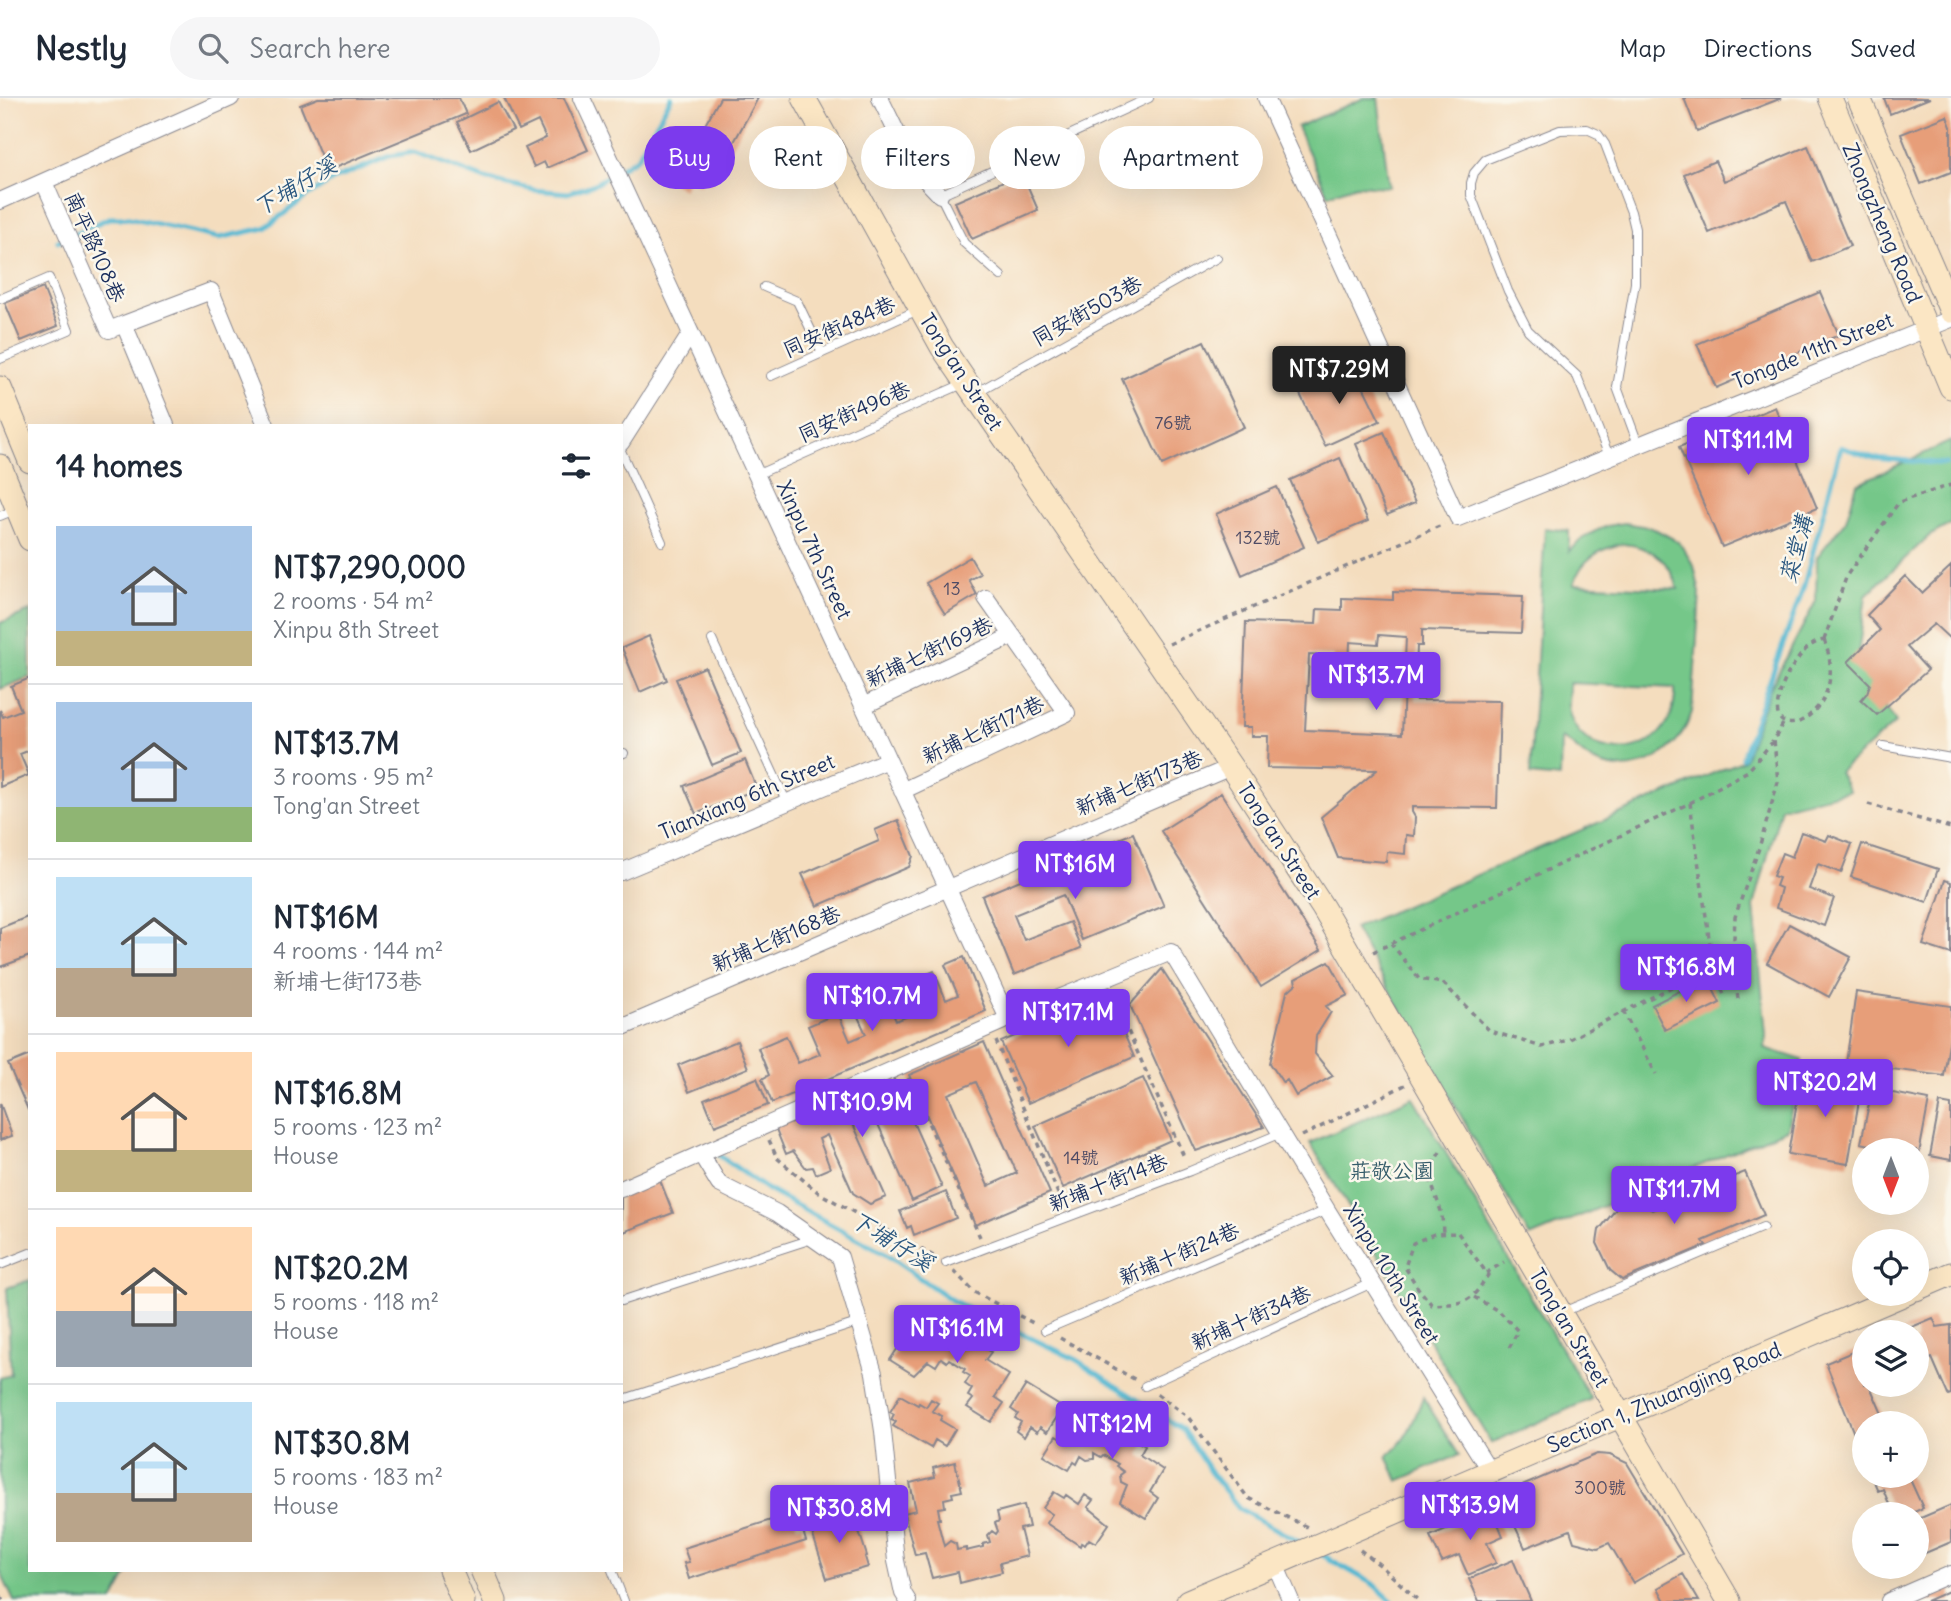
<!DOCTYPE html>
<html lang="en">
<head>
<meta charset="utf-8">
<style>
  body { margin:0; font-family:Delius,"LXGW WenKai TC",sans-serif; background:#f6f6f7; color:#1f2937; height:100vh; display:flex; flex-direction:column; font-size:26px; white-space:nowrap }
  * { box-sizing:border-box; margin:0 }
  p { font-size:23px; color:#747a83 }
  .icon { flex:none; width:38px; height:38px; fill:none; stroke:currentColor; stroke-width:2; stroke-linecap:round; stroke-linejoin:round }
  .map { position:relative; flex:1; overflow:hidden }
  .side { position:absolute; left:28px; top:326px; width:595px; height:1148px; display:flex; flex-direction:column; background:#fff; border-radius:0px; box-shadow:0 7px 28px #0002 }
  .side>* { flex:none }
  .banner { position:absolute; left:644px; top:28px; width:665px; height:63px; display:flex; gap:14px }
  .needle { width:46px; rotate:180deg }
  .controls { position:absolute; left:1852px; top:1040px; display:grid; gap:14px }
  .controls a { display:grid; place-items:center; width:77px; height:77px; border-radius:50%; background:#fff; box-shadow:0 7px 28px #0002; font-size:35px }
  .price { position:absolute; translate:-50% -60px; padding:0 16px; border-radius:7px; background:#7c3aed; color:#fff; font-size:23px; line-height:46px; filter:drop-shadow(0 2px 4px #0008) }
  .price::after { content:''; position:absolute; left:50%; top:42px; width:21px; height:16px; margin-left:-10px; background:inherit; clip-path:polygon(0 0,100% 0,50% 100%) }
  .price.current { background:#222; color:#fff }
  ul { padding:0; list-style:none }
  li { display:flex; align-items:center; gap:21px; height:175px; padding:0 28px }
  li+li { border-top:2px solid #e0e1e3 }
  li span { display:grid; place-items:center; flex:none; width:196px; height:140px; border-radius:0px; color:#555 }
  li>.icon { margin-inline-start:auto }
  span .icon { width:84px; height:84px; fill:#fffc; stroke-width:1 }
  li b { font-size:30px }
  h2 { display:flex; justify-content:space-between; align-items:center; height:84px; padding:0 28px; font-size:30px }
  .pill { padding:0 24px; border-radius:32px; background:#fff; box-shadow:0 7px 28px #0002; font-size:24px; line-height:63px }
  .pill.current { background:#7c3aed; color:#fff }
  header { display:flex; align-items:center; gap:42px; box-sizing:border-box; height:98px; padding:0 35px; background:#fff; border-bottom:2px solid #e0e1e3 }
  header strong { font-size:33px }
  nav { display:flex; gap:38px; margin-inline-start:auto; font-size:24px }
  .search { width:490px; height:63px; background:#f6f6f7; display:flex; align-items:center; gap:18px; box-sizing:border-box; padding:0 24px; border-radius:38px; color:#747a83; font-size:26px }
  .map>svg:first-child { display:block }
</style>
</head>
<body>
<header>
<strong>Nestly</strong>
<div class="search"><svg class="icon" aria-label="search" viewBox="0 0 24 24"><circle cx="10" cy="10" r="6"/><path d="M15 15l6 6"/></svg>Search here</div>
<nav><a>Map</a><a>Directions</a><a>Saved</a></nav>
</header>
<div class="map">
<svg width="1951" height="1503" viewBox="0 0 1951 1503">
  <rect width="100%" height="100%" fill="#fbf7ec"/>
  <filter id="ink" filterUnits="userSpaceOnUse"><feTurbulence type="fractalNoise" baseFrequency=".0143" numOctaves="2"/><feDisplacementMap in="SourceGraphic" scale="14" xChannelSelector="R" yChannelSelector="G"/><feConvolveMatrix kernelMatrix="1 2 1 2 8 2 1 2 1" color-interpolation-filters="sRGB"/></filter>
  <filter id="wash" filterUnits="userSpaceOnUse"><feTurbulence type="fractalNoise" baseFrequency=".00686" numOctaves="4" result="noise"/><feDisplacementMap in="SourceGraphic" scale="28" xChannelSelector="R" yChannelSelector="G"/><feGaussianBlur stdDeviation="1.57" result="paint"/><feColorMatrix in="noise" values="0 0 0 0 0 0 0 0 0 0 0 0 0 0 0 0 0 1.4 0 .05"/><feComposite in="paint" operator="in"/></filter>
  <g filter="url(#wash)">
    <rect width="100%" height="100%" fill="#f4ddbe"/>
    <path fill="#75c789" stroke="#487b74" stroke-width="2" fill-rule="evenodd" d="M1364,0H1378L1389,89L1356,87L1328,97L1297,29Z
      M1951,343V426L1929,438L1866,497L1857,565L1896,624L1839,674L1849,693L1781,709L1754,808L1766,936L1765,950L1802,962L1787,1031L1530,1139L1354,830L1744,662L1771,589L1816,503L1817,459L1846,422L1857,386Z
      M1625,425L1653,430L1679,444L1694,468L1700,495L1692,614C1679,654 1639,681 1597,665C1582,659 1574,645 1561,640L1560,680L1530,677L1545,430L1569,433V453C1585,436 1602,427 1625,425ZM1623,446C1651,448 1671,463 1678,491L1574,486C1580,462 1600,450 1623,446ZM1569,585L1675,590C1677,667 1575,671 1568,607C1568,600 1569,592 1569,585Z
      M30,513V579L0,591V525Z
      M1413,999L1591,1301L1491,1345L1310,1045Z
      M30,1182V1472H130L113,1503H14L0,1473V1280L11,1277L7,1190Z
      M1423,1299L1459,1357L1398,1383L1387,1358C1408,1342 1414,1322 1423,1299Z"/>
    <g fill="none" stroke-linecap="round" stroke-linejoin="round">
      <path stroke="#52b7d1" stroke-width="5" d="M58,143L109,120H129L219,140L265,130L306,99L333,82L390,58L415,54L485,81L534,92L568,95L595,86L637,60L671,0
        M1742,660L1803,491L1841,349L1874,360L1946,366
        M713,1053L768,1092L885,1156L953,1203L1075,1261L1182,1331L1211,1375L1240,1411L1304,1447
        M1319,1455L1373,1486L1392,1503"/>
    </g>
    <g id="blocks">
      <path fill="#e79e79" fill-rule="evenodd" d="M318,0H459L466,16L327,73L300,7Z
        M504,0H564L588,52L547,70L544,64L534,69L525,50L546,40L538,23L519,32Z
        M720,0H758L711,86L703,81L700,87L689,81L684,91L653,74L667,48L687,59Z
        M1684,0H1782L1697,33Z
        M1884,0H1930L1890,16Z
        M498,4L513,32L471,52L457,24Z
        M1947,18L1951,29V74L1921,86L1901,36Z
        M1808,48L1850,148L1812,164L1786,103L1709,135L1684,76L1715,63L1724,83Z
        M1022,75L1038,112L972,141L955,104Z
        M43,190L58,228L21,243L5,205Z
        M1820,194L1839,237L1716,290L1697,246Z
        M1204,243L1244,329L1162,367L1122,281Z
        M1353,268L1380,323L1325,348L1299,294Z
        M1775,309L1817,410L1722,449L1679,349Z
        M1384,334L1415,405L1387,417L1356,346Z
        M1340,360L1368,423L1318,444L1290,382Z
        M1277,389L1304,449L1242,477L1216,416Z
        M970,459L980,476L969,482L977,497L945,516L926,485Z
        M1951,468V542L1934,526L1907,549L1928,572L1877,617L1861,602L1867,595L1870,586L1848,564L1880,532L1867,517L1905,478L1922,495Z
        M1393,494L1523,498L1521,535L1422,532V548H1417L1415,602L1500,603L1497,710L1412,709V714L1415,719L1414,738L1406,737L1405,756L1387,754L1386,764L1338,760L1321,719L1377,672L1267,670L1268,638H1251V629H1242L1246,524L1316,526L1317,511L1342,512V500L1393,502ZM1379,537L1406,539L1402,636L1305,632L1309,557L1333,558L1335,568L1342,572L1349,567L1350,544L1378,546Z
        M649,538L667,582L640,594L622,550Z
        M705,569L741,655L712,667L676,581Z
        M30,580V652L20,656L29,677L0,689V612L3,619L21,612L11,588Z
        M745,662L757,691L696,716L684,688Z
        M1221,695L1321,852L1261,889L1161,733Z
        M898,722L913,758L909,769L817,808L802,776L879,743L875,732Z
        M1801,734L1826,743L1829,737L1852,746L1841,775L1818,766L1809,791L1834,800L1824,828L1776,810L1781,790L1776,788L1779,780L1773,778L1782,755L1792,759Z
        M1133,735L1164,808L1082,842L1063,797L1014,817L1024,842L1070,824L1081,850L1014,877L982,798Z
        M1862,746L1938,771L1927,804L1851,779Z
        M1945,782L1951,784V856L1923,847Z
        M30,818V858L0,869V830Z
        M1789,826L1851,859L1829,899L1767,865Z
        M964,859L986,913L772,1005L762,981L769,977L758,950L786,938L798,965L820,956L808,928L838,915L850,943L866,936L854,910L885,897L896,923L916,915L904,886L934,873L946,902L958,897L945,867Z
        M1329,863L1348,897L1326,908L1331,914L1316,938L1315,956L1333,978L1296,998L1287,982L1283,985L1270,965L1287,894L1296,886L1295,881Z
        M1162,871L1264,1029L1196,1053L1130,907Z
        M1707,879L1720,905L1665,932L1652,907Z
        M1856,894L1951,908V932L1944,978L1846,965Z
        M1108,898L1134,959L1028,1005L1001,944Z
        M737,943L748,970L689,994L678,967Z
        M984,944L1050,1095L975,1127L909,977ZM976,984L1017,1075L988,1088L948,996Z
        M30,957V1011L28,1012L8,966Z
        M891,975L942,1089L912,1103L874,1017L853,1026L886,1099L870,1106L853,1095L827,1037L819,1041L830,1070L816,1076L813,1069L806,1070L793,1053L786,1056L774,1026Z
        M1802,975L1862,985L1848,1066L1788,1056Z
        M757,980L768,1007L715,1028L704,1001Z
        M1143,980L1171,1042L1063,1090L1035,1028Z
        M1872,991L1929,1002L1918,1061L1916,1052H1893L1861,1045Z
        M0,1005L12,1038L0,1042Z
        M1940,1005L1951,1007V1062L1930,1058Z
        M1745,1074L1764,1117L1703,1143L1706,1147L1622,1182L1610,1172L1597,1145L1599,1132L1620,1106L1626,1103L1641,1105L1652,1112Z
        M660,1082L673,1115L621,1135V1097Z
        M946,1094L956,1120L914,1137L911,1128L907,1130L900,1113Z
        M1933,1220L1937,1229L1951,1227V1296L1948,1297L1932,1260L1916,1266V1234H1900Z
        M926,1225L948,1239L954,1230L991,1254L985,1262L1009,1277L995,1299L1004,1305L991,1324L967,1309L973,1301L968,1298L972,1291L965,1286L970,1278L963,1274L965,1271L949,1261L947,1264L941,1260L936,1268L928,1263L914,1277L890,1262L903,1242L911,1247Z
        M1864,1249V1286H1869L1886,1325H1864V1361L1826,1265Z
        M1026,1287L1063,1310L1047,1334L1040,1329L1037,1334L1030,1329L1024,1339L1016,1333L1021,1324L1015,1320L1018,1316L1011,1311Z
        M900,1297L918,1307L919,1305L926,1309L931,1301L938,1305L932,1313L942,1318L940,1322L955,1331L945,1348L935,1342L931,1350L893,1328L896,1324L891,1322L894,1316L890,1314Z
        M1080,1320L1102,1334L1108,1326L1145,1348L1140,1357L1163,1372L1150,1394L1158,1400L1146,1420L1120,1404L1127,1387L1121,1384L1120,1377L1124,1374L1116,1368L1118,1366L1103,1357L1101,1359L1094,1355V1361L1087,1362L1081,1358L1077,1366L1074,1364L1069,1372L1044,1357L1056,1338L1066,1344Z
        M1597,1356L1610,1357L1627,1365L1682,1456L1633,1485L1609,1445L1598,1450L1574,1444L1570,1432L1525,1450L1501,1397Z
        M955,1364L962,1393L952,1395L953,1399L944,1401L945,1409L938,1410L940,1421H937L944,1448L950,1443L956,1446L957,1452L966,1450V1453L983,1449V1446L990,1444L988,1437L992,1433L996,1436L998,1433L995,1425L999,1423L997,1414L1024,1407L1029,1429L1020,1431L1027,1458L1000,1465L1002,1474L960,1485L958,1474L932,1480L925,1455L915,1457L904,1415L916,1412L910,1385L935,1379L933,1370Z
        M1871,1377H1908L1923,1410L1910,1416H1893L1883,1391L1878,1393Z
        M1054,1394L1064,1400L1066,1397L1079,1406L1085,1397L1093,1402L1088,1409L1109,1426L1096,1445L1089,1441L1085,1447L1081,1445L1080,1448L1046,1425L1052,1416L1043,1410Z
        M1951,1407V1444L1916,1459V1422Z
        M1492,1411L1503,1438L1487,1445L1496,1465L1468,1477L1459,1457L1442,1464L1430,1438Z
        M850,1413L853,1422L855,1421L867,1458L865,1459L868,1469L827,1481L809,1425Z
        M793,1415L797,1428L801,1427L806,1443L689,1481L684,1465L689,1464L684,1450Z
        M1513,1462L1531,1503H1479L1469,1481Z
        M1683,1476L1699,1503H1665L1658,1490Z
        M1951,1492V1503H1926Z"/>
    </g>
  </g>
  <g filter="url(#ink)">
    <use href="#blocks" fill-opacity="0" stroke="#88868e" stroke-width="2"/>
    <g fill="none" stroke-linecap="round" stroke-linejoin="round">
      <g stroke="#88868e" stroke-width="10">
        <path id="lane" d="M1001,178L964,145L940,97L1149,0
          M764,189L797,203L822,255
          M0,201L49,180L69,232L0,261
          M771,278L918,212
          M977,294L1217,160
          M621,353L662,444
          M1609,358L1577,278L1528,232L1508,193L1471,97V85L1474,75L1485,62L1560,32L1587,31L1598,36L1605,46L1631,114L1635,131V185L1617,289L1638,346
          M756,377L965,285
          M0,418L17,411
          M712,542L787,705
          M1883,648L1951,660
          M621,656L624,655
          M946,1165L1190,1073L1281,1035
          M0,1167L30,1155
          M621,1203L815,1140
          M1563,1214L1763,1129
          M1045,1232L1327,1112
          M1145,1288L1372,1185
          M621,1302L860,1224
          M612,1472L624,1503"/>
      </g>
      <g stroke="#88868e" stroke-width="18">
        <path id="street" d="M582,0L1008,921
          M880,0L914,70L940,97
          M1266,0L1458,420L1951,221
          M44,84L109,232L124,226L166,327
          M0,103L231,0
          M124,226L211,193L266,327
          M621,345L691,235
          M863,608L1012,538
          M902,693L1067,615L986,500
          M621,774L888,662
          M621,930L1231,669
          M701,1056L719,1086L777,1115L840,1159L874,1275L883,1333L896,1463L903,1495L908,1503
          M621,1091L1008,921L1171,854L1327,1112L1491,1375
          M1275,1466L1291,1503
          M1889,1503L1951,1476"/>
      </g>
      <g stroke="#88868e" stroke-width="25">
        <path id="secondary" d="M804,0L942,249L1231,669L1323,810L1729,1503
          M1830,0L1951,289
          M1859,0L1951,213
          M0,290L30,363
          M0,368L30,441
          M1916,1191L1951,1176
          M450,1472L463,1503
          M482,1472L495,1503
          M1188,1503L1907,1195"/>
      </g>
      <path stroke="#88868e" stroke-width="3.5" stroke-dasharray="5 5" stroke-linecap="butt" d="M1824,542C1834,566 1833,594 1814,613C1809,618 1802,624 1795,625C1764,630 1782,586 1789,574C1799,559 1806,546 1824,542Z
        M1824,542L1847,477L1899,404L1951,387
        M1169,546L1444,426
        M1690,705L1748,673L1774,642L1784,624
        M1868,706L1951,730
        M1391,845L1419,881L1443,885L1490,933L1542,949L1568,942L1713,868L1733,861
        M1373,854L1690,705L1713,868L1724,897
        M1738,901L1733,861L1735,819L1759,750L1778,684L1774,642
        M1116,906L1185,1061
        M1623,913L1656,976
        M996,943L1063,1108
        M908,980L980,1139
        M1302,1038L1405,987
        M769,1042L777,1060L819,1095L937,1160
        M1440,1054L1428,1075L1442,1116L1443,1136
        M1458,1135L1488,1177C1469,1207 1466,1205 1432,1207L1418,1190L1405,1169L1413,1145L1434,1136Z
        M954,1173L974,1194L1035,1226
        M1486,1175L1504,1164
        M1474,1199L1500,1214L1518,1233L1509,1250
        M1402,1201L1419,1192
        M1060,1240L1136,1282
        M1157,1296L1188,1319L1248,1400L1307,1429
        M1360,1452L1380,1467L1419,1503
        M0,1498L3,1503"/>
      <use href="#lane" stroke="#fff" stroke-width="8"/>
      <use href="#street" stroke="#fff" stroke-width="16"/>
      <use href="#secondary" stroke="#fbe6c4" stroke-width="23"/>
    </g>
  </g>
  <g text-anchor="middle" stroke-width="5" stroke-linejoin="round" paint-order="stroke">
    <g font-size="18" fill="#4e4b65">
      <text x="1173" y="331">76號</text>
      <text x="1258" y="446">132號</text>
      <text x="952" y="497">13</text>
      <text x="1081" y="1066">14號</text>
      <text x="1600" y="1396">300號</text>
    </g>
    <g font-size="21" fill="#1b2f5e" stroke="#fbf7ec">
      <text transform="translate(1882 125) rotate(67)" y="7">Zhongzheng Road</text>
      <text transform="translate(95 149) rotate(66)" y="7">南平路108巷</text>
      <text transform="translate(1087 213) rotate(-29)" y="7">同安街503巷</text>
      <text transform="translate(839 229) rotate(-24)" y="7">同安街484巷</text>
      <text transform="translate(1813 253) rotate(-22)" y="7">Tongde 11th Street</text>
      <text transform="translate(961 274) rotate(57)" y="7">Tong'an Street</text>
      <text transform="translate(854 314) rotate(-24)" y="7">同安街496巷</text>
      <text transform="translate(814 452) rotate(65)" y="7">Xinpu 7th Street</text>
      <text transform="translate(929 554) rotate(-25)" y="7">新埔七街169巷</text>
      <text transform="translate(983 632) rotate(-25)" y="7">新埔七街171巷</text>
      <text transform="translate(1139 685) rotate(-23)" y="7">新埔七街173巷</text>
      <text transform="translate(747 699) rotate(-23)" y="7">Tianxiang 6th Street</text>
      <text transform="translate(1279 743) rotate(57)" y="7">Tong'an Street</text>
      <text transform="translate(776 841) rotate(-23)" y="7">新埔七街168巷</text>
      <text transform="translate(1108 1085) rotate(-21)" y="7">新埔十街14巷</text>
      <text transform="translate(1179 1156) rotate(-23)" y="7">新埔十街24巷</text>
      <text transform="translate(1391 1176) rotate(58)" y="7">Xinpu 10th Street</text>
      <text transform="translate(1251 1220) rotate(-24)" y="7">新埔十街34巷</text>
      <text transform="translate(1569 1230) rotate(59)" y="7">Tong'an Street</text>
      <text transform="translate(1664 1300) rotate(-23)" y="7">Section 1, Zhuangjing Road</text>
    </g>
    <g font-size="21" fill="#365d6b" stroke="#fbf7ec">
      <text x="1392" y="1080">莊敬公園</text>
    </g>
    <g font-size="23" font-style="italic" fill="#2c5880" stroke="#fbf7ec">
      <text transform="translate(295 88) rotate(-31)" y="8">下埔仔溪</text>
      <text transform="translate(1796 451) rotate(-75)" y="8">菜堂溝</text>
      <text transform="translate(892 1143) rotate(32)" y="8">下埔仔溪</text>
    </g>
  </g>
</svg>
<div class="controls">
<a><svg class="needle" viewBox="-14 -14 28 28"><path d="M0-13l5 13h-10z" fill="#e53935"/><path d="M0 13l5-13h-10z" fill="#747a83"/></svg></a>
<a><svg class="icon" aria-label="locate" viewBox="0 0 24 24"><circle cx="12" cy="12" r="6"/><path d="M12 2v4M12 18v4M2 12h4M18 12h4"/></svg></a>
<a><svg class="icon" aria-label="layers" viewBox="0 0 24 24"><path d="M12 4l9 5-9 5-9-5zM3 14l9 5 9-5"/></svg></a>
<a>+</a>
<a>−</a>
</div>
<b class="price current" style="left:1339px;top:308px">NT$7.29M</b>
<b class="price" style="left:1748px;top:379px">NT$11.1M</b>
<b class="price" style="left:1376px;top:614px">NT$13.7M</b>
<b class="price" style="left:1075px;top:803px">NT$16M</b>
<b class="price" style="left:1686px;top:906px">NT$16.8M</b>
<b class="price" style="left:872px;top:935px">NT$10.7M</b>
<b class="price" style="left:1068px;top:951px">NT$17.1M</b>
<b class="price" style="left:1825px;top:1021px">NT$20.2M</b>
<b class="price" style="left:862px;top:1041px">NT$10.9M</b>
<b class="price" style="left:1674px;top:1128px">NT$11.7M</b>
<b class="price" style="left:957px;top:1267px">NT$16.1M</b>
<b class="price" style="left:1112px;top:1363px">NT$12M</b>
<b class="price" style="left:1470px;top:1444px">NT$13.9M</b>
<b class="price" style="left:839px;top:1447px">NT$30.8M</b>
<div class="banner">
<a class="pill current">Buy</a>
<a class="pill">Rent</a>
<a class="pill">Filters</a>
<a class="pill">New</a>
<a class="pill">Apartment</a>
</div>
<section class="side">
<h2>14 homes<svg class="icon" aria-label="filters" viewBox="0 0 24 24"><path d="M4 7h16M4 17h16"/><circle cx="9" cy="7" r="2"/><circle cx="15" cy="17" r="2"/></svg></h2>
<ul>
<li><span style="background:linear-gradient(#a9c7e8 75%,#c2b280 0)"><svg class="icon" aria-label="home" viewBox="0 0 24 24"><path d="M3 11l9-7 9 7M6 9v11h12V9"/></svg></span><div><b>NT$7,290,000</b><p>2 rooms · 54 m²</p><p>Xinpu 8th Street</p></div></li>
<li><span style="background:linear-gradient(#a9c7e8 75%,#8fb573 0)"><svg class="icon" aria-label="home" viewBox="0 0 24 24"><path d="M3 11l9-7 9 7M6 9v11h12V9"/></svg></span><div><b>NT$13.7M</b><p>3 rooms · 95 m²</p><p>Tong'an Street</p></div></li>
<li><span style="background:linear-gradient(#bfe0f5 65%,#b9a48a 0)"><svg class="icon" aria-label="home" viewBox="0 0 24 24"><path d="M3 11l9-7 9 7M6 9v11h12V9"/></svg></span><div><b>NT$16M</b><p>4 rooms · 144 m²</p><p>新埔七街173巷</p></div></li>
<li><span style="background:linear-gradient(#ffd9b3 70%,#c2b280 0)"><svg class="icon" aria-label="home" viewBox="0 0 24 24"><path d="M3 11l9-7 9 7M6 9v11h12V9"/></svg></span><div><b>NT$16.8M</b><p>5 rooms · 123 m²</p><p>House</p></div></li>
<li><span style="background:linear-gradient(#ffd9b3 60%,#9aa5b1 0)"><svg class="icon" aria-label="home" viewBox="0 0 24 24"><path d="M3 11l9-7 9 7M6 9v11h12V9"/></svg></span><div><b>NT$20.2M</b><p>5 rooms · 118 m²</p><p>House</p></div></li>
<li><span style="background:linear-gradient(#bfe0f5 65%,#b9a48a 0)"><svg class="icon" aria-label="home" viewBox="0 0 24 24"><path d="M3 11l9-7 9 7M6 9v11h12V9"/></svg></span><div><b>NT$30.8M</b><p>5 rooms · 183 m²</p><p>House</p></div></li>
</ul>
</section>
</div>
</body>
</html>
